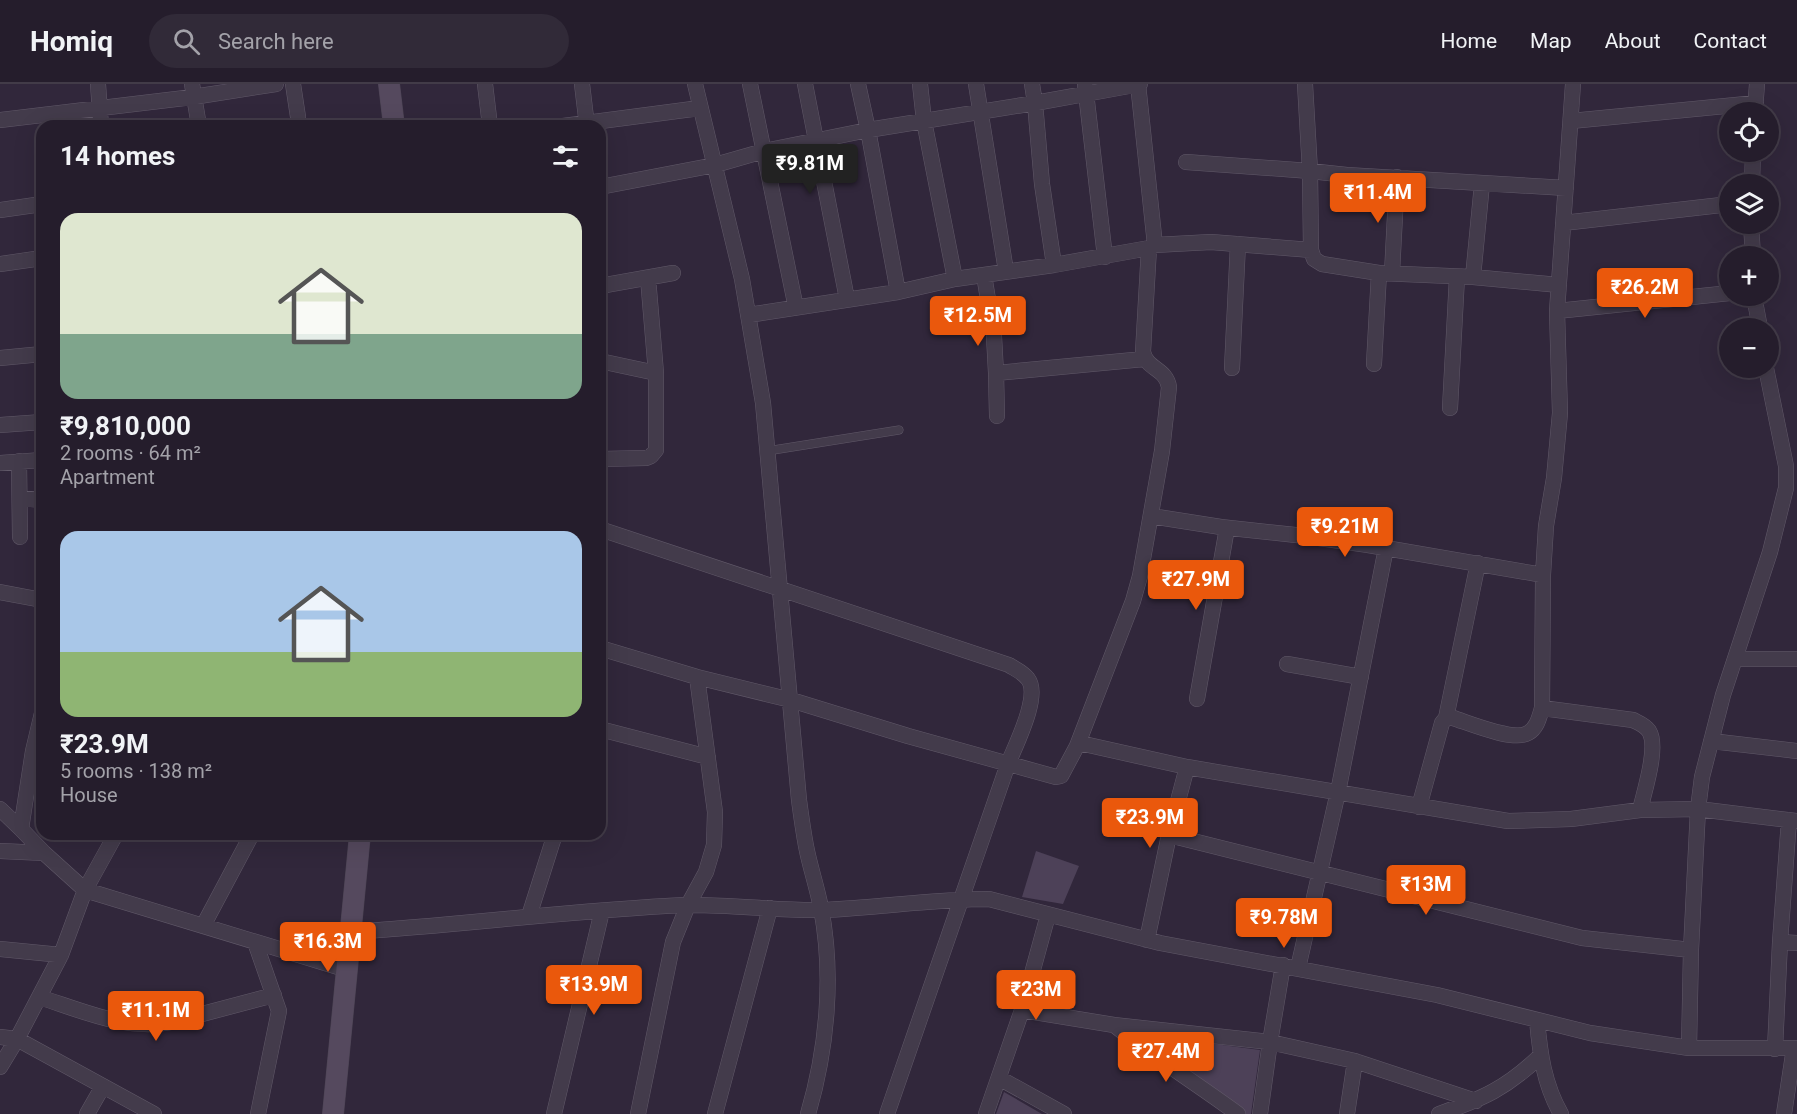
<!DOCTYPE html>
<html lang="en">
<head>
<meta charset="utf-8">
<style>
  body { margin:0; font-family:Roboto,sans-serif; background:#312a38; color:#f1f3f6; height:100vh; display:flex; flex-direction:column; font-size:22px; white-space:nowrap }
  * { box-sizing:border-box; margin:0 }
  p { font-size:20px; color:#a3a2a9 }
  .icon { flex:none; width:33px; height:33px; fill:none; stroke:currentColor; stroke-width:2; stroke-linecap:round; stroke-linejoin:round }
  .map { position:relative; flex:1; overflow:hidden }
  .details { position:absolute; left:36px; top:36px; width:570px; height:720px; display:flex; flex-direction:column; background:#251d2c; border-radius:18px; box-shadow:0 6px 24px #0002,0 0 0 2px #423b48 }
  .details>* { flex:none }
  .controls { position:absolute; left:1719px; top:18px; display:grid; gap:12px }
  .controls a { display:grid; place-items:center; width:60px; height:60px; border-radius:50%; background:#251d2c; box-shadow:0 6px 24px #0002,0 0 0 2px #423b48; font-size:30px }
  .price { position:absolute; translate:-50% -51px; padding:0 14px; border-radius:6px; background:#ea580c; color:#fff; font-size:20px; line-height:39px; filter:drop-shadow(0 2px 3px #0008) }
  .price::after { content:''; position:absolute; left:50%; top:36px; width:18px; height:14px; margin-left:-9px; background:inherit; clip-path:polygon(0 0,100% 0,50% 100%) }
  .price.on { background:#222; color:#fff }
  ul { padding:0; list-style:none }
  li { display:grid; align-content:center; gap:12px; height:318px; padding:0 24px }
  li span { display:grid; place-items:center; height:186px; border-radius:18px; color:#555 }
  li>.icon { margin-inline-start:auto }
  span .icon { width:108px; height:108px; fill:#fffc; stroke-width:1 }
  li b { font-size:26px }
  h2 { display:flex; justify-content:space-between; align-items:center; height:72px; padding:0 24px; font-size:26px }
  header { display:flex; align-items:center; gap:36px; box-sizing:border-box; height:84px; padding:0 30px; background:#251d2c; border-bottom:2px solid #423b48 }
  header strong { font-size:28px }
  nav { display:flex; gap:33px; margin-inline-start:auto; font-size:21px }
  .search { width:420px; height:54px; background:#312a38; display:flex; align-items:center; gap:15px; box-sizing:border-box; padding:0 21px; border-radius:33px; color:#a3a2a9; font-size:22px }
  .map>svg:first-child { display:block }
</style>
</head>
<body>
<header>
<strong>Homiq</strong>
<div class="search"><svg class="icon" aria-label="search" viewBox="0 0 24 24"><circle cx="10" cy="10" r="6"/><path d="M15 15l6 6"/></svg>Search here</div>
<nav><a>Home</a><a>Map</a><a>About</a><a>Contact</a></nav>
</header>
<div class="map">
<svg width="1797" height="1030" viewBox="0 0 1797 1030">
  <rect width="100%" height="100%" fill="#31273b"/>
  <path fill="#4d4158" d="M1036,767L1079,782L1063,820L1022,813Z
    M1139,950L1260,966L1251,1030H1239Z
    M1004,1008L1042,1030H996Z"/>
  <g fill="none" stroke-linecap="round" stroke-linejoin="round">
    <g stroke="#615969" stroke-width="9">
      <path id="lane" d="M767,367L899,346"/>
    </g>
    <g stroke="#615969" stroke-width="16">
      <path id="street" d="M98,0L101,42
        M192,0L199,42
        M293,0L298,33
        M485,0L490,42
        M582,0L587,42
        M695,0L742,195L763,319L799,716C801,731 803,746 806,762C810,783 817,803 821,824C834,892 827,965 808,1030
        M750,0L796,224
        M805,0L847,215
        M858,0L868,46L898,208
        M920,0L924,37L955,195
        M976,0L1006,187
        M1032,0L1035,19L1042,100L1054,181
        M1085,0L1105,173
        M1138,0L1155,161
        M1305,0L1310,87L1311,166L1314,175L1322,180L1379,189L1473,193L1559,201
        M1755,27L1757,0
        M0,36L193,13L276,0
        M1571,37L1756,19
        M563,42L700,24
        M1186,78L1310,87L1347,91L1566,104
        M1752,100L1753,68
        M600,103L715,81L764,67L868,46L1035,19L1140,0
        M0,126L42,120
        M1563,139L1730,120
        M1751,140L1753,172
        M0,180L42,174
        M1392,189L1397,93
        M984,191L994,252L996,289L997,332
        M1473,193L1482,100
        M600,202L673,189
        M1754,212L1760,244
        M1557,227L1730,209
        M748,231L898,208L955,195L1054,181L1149,164L1155,161L1211,158L1311,166
        M0,274L42,270
        M600,277L656,289
        M1374,280L1379,189
        M1232,284L1238,160
        M996,289L1144,275
        M1450,324L1457,193
        M0,341L42,338
        M600,375L646,374L651,372L656,366V289L648,194
        M19,377L20,453
        M0,379L42,376
        M20,414L42,416
        M1151,432L1221,443L1305,452L1368,461L1543,491
        M600,445L1009,581C1015,585 1023,588 1028,595C1041,612 1015,662 1008,680L887,1030
        M0,508L42,516
        M600,564L697,593L791,616L908,652L1056,693L1061,692L1077,662L1084,660L1187,683L1508,737L1571,735L1640,726L1698,725L1797,737
        M1736,575H1797
        M1287,580L1361,593
        M1197,615L1227,444
        M1542,624L1633,636C1639,639 1645,641 1649,647C1659,663 1644,708 1640,726
        M42,629L33,667L21,745L44,769L85,806L116,750
        M1446,634L1478,479
        M600,645L708,673
        M1711,657L1797,667
        M1077,662L1133,517L1140,492L1162,367L1169,303C1166,284 1147,286 1143,268L1149,164
        M1419,723L1442,639L1446,634H1453C1469,639 1514,658 1528,649C1537,644 1539,634 1542,624L1543,491L1546,442L1554,394L1560,329L1557,227L1573,0
        M0,725L21,745
        M1169,751L1582,854L1691,866
        M0,767L44,769
        M529,832L555,750
        M203,842L252,750
        M351,848C463,841 574,826 686,821C731,820 776,827 822,826C877,824 933,815 989,815L1160,859L1437,911L1590,949L1689,964H1797
        M1147,856L1169,751L1187,683
        M255,858L279,927L258,1030
        M1780,858L1797,859
        M0,865L61,871
        M1298,884L1338,708L1386,464
        M39,913C83,927 126,947 172,938L274,911
        M1022,926L1114,941L1270,958L1355,977L1476,1017
        M1537,936C1540,970 1544,1000 1561,1030
        M1114,941C1154,973 1197,1000 1238,1030
        M0,953L17,955L154,1030
        M1689,964L1691,866L1696,765L1698,725L1702,693L1723,611L1770,468L1786,404V382L1766,284
        M1775,965L1780,858L1789,736
        M0,983L17,955L61,871L85,806L348,886
        M999,994L1064,1030
        M87,1030L103,1002
        M554,1030L602,827
        M638,1030L673,858L688,821L706,788L714,761L715,728L697,593
        M715,1030L770,824
        M986,1030L1022,926L1048,831
        M1260,1030L1270,958L1283,881
        M1347,1030L1355,977
        M1439,1030C1482,1015 1507,1004 1540,972
        M1784,1030L1794,964"/>
    </g>
    <g stroke="#4c4454" stroke-width="22">
      <path id="secondary" d="M389,0L394,42
        M333,1030L360,750"/>
    </g>
    <use href="#lane" stroke="#433b4b" stroke-width="8"/>
    <use href="#street" stroke="#433b4b" stroke-width="15"/>
    <use href="#secondary" stroke="#55495e" stroke-width="21"/>
  </g>
</svg>
<div class="controls">
<a><svg class="icon" aria-label="locate" viewBox="0 0 24 24"><circle cx="12" cy="12" r="6"/><path d="M12 2v4M12 18v4M2 12h4M18 12h4"/></svg></a>
<a><svg class="icon" aria-label="layers" viewBox="0 0 24 24"><path d="M12 4l9 5-9 5-9-5zM3 14l9 5 9-5"/></svg></a>
<a>+</a>
<a>−</a>
</div>
<b class="price on" style="left:810px;top:111px">₹9.81M</b>
<b class="price" style="left:1378px;top:140px">₹11.4M</b>
<b class="price" style="left:1645px;top:235px">₹26.2M</b>
<b class="price" style="left:978px;top:263px">₹12.5M</b>
<b class="price" style="left:1345px;top:474px">₹9.21M</b>
<b class="price" style="left:1196px;top:527px">₹27.9M</b>
<b class="price" style="left:1150px;top:765px">₹23.9M</b>
<b class="price" style="left:1426px;top:832px">₹13M</b>
<b class="price" style="left:1284px;top:865px">₹9.78M</b>
<b class="price" style="left:328px;top:889px">₹16.3M</b>
<b class="price" style="left:594px;top:932px">₹13.9M</b>
<b class="price" style="left:1036px;top:937px">₹23M</b>
<b class="price" style="left:156px;top:958px">₹11.1M</b>
<b class="price" style="left:1166px;top:999px">₹27.4M</b>
<section class="details">
<h2>14 homes<svg class="icon" aria-label="filters" viewBox="0 0 24 24"><path d="M4 7h16M4 17h16"/><circle cx="9" cy="7" r="2"/><circle cx="15" cy="17" r="2"/></svg></h2>
<ul>
<li><span style="background:linear-gradient(#dfe7d0 65%,#7fa58c 0)"><svg class="icon" aria-label="home" viewBox="0 0 24 24"><path d="M3 11l9-7 9 7M6 9v11h12V9"/></svg></span><div><b>₹9,810,000</b><p>2 rooms · 64 m²</p><p>Apartment</p></div></li>
<li><span style="background:linear-gradient(#a9c7e8 65%,#8fb573 0)"><svg class="icon" aria-label="home" viewBox="0 0 24 24"><path d="M3 11l9-7 9 7M6 9v11h12V9"/></svg></span><div><b>₹23.9M</b><p>5 rooms · 138 m²</p><p>House</p></div></li>
</ul>
</section>
</div>
</body>
</html>
